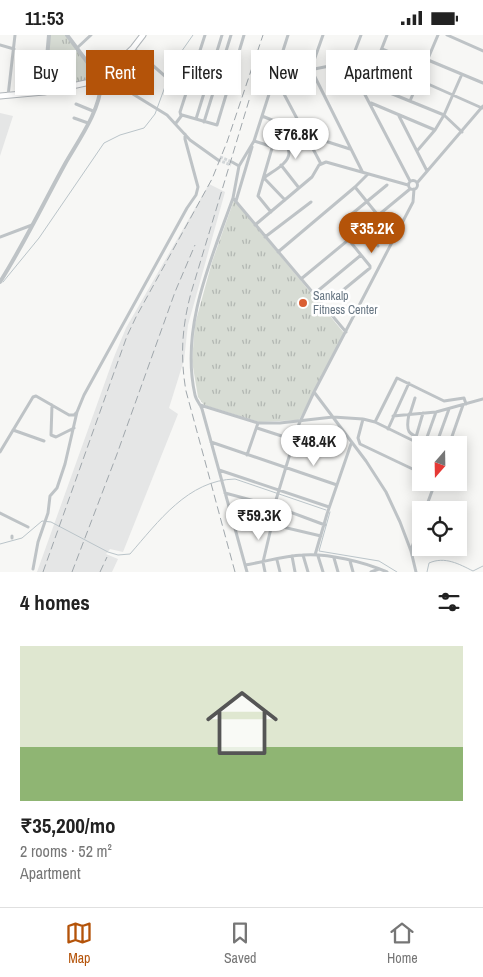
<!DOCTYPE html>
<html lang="en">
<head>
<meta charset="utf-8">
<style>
  body { margin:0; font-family:"Archivo Narrow",sans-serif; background:#f2f2f2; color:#222; height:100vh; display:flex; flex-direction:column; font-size:19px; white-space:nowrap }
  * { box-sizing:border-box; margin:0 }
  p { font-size:16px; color:#767676 }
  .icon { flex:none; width:28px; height:28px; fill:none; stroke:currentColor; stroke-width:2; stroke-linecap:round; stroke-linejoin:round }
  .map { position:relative; height:537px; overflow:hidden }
  .panel { display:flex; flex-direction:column; background:#fff; flex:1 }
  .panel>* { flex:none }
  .hud { position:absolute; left:15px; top:15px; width:454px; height:45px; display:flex; gap:10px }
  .needle { width:32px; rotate:200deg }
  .controls { position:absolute; left:412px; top:401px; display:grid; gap:10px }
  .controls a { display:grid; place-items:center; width:55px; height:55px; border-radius:0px; background:#fff; box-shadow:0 2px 12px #0003; font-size:25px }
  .price { position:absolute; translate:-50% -42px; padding:0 11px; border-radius:18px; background:#fff; color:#222; font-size:16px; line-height:32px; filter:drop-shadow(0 1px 2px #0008) }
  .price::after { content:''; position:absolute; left:50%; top:30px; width:15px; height:11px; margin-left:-8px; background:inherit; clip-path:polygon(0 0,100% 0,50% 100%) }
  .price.current { background:#b45309; color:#fff }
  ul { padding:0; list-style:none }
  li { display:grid; align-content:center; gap:10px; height:265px; padding:0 20px }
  li span { display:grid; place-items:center; height:155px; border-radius:0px; color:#555 }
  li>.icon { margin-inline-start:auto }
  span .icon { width:90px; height:90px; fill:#fffc; stroke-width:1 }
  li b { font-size:21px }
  h2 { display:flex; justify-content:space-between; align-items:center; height:60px; padding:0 20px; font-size:21px }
  .pill { padding:0 18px; border-radius:0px; background:#fff; box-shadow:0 2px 12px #0003; font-size:18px; line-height:45px }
  .pill.current { background:#b45309; color:#fff }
  .status { display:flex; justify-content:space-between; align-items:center; height:35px; padding:0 25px; background:#fff; direction:ltr }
  .status svg { height:14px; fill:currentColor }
  .tabs { display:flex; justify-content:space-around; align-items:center; height:70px; border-top:1px solid #e0e0e0; background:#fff; font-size:14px; color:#767676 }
  .tabs a { display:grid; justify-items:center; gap:2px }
  .tabs .current { color:#b45309 }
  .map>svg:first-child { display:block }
</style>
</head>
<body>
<div class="status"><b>11:53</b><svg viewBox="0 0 49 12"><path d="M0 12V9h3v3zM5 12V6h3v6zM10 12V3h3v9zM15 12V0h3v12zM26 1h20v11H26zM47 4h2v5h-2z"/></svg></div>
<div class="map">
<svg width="483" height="537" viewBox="0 0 483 537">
  <defs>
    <pattern id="grass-tufts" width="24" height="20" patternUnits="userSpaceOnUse" patternTransform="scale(1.25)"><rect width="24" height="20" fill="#d7dcd4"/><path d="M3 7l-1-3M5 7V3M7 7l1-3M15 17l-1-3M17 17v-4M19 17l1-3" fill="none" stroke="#b2b7b2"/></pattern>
  </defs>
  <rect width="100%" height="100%" fill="#f7f7f5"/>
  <path fill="#e5e6e6" d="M0,78L13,81L0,121Z
    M209,149L225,157L188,290L184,325L169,373L178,379L123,517L110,514L106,519L118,524L112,537H37L114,322L126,293Z"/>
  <path fill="url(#grass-tufts)" d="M49,0H67L97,39L95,46L47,52Z
    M234,165L344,298L299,385L259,387L204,370L198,362L192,326L195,289L212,227Z"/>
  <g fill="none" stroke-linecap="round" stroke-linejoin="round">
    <path stroke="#bac4c9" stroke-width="1" d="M3,247L39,203L104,108L120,100L144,93L148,88L155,79L170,38L179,20L193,0
      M330,477L319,516L379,526L397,537
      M0,509L22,503L42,486L51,487L108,517L118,520L130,519C158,487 188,445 235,444L326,475
      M427,537L429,528C445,521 459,529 473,536L483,531"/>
    <path stroke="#d3d7d9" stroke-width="3" stroke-dasharray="3 1.5" stroke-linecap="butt" d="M220,122L232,127
      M218,125L231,130"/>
    <g stroke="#b2b7bb" stroke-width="7">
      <path id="primary" d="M95 44a5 5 0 1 1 10 0a5 5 0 1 1-10 0Z
        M104,41L133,13L143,0
        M0,61L44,57L95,46"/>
    </g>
    <path stroke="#bec3c6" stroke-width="3" d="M323,0L311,34L362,136
      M361,0L353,21L362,54L410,146
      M387,0L368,49L444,80L462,97
      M447,0L483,16
      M0,10L14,14
      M77,13L91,0
      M133,13L166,42
      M382,14L425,32
      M428,25L483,48
      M195,33L231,44
      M105,43L115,48L167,80L190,105L218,125
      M419,45L482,73
      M8,61L15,0
      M410,66L438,0
      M371,68L435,95
      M76,69L93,76
      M181,81L180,77L205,0
      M262,81L272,85L277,96L258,161L271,177
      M399,81L427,136
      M74,83L88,88
      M196,84L222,0
      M204,87L231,0
      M176,88L182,80L217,90L244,0
      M278,97C281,102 289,111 289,118C289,129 271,137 264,143L285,165
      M306,100L350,114
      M254,106L273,112
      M417,116L435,95L444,80L462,39
      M232,127L239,131L233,163L346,297
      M321,129L275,42L354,26
      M281,130L299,153
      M239,131L254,106L288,0
      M408.5 150a4.5 4.5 0 1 1 9 0a4.5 4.5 0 1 1-9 0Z
      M417,148L483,71
      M355,152L377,179
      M233,163C211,225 180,293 195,360C196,365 200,369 202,374L247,537
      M236,166L252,112
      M342,187L387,150
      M255,190L312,142L319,130L326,127L408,150
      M362,192L378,211
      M0,202L32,190
      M265,202L311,167
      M278,217L355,152L368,139
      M301,244L410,154
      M314,259L361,220
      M331,265L370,233V231L348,204
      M314,357L366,426L386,457L400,487L411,516L416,537
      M52,370L51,400L56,402L74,393
      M200,370L258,388H280L333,382L363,384L375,387L422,410
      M409,379C405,399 409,399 426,406
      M410,379L415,363
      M393,381L436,377L483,364
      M363,384L358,403L360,409L421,438
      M375,387L397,343L444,366L464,363L466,369
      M257,393L294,405
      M388,394L409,348
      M13,395L44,406
      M416,402L423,378
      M211,407L337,450
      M435,410L427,407L426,405L436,377
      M436,410L449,374
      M449,410L463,370
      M0,417L33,362L36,361L69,380H74L77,377L84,360L187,173L196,160L198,152L185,104V99
      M247,420L258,388
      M219,435L329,472
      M225,458L274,471L325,490
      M425,475L435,448
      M0,478L28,492
      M232,480L321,501
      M269,488L299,389L314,357L413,167L414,154
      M12,501V503
      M411,515L421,487
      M303,520L308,537
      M315,520L327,479L351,409
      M292,521L295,537
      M318,521L323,537
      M334,523L338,537
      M277,525L280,537
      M350,526L353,537
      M245,530C264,527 283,521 303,520C328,518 364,527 387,537
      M33,534L38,507L48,478L50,461L57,453L65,429L77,377
      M265,537L263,527L272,489
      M371,537L379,534"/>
    <path stroke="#bec3c6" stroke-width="4" d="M67,0L97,40
      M44,57L49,0
      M0,247C24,209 43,169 65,129C78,106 100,76 101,49"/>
    <use href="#primary" stroke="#fff" stroke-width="5"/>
    <path stroke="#a0a7ac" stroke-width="1" stroke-dasharray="8 4" stroke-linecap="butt" d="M43,537L127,301L136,282L212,144L227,107L263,0
      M72,537L117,419L175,257L195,210
      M100,537L107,522
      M235,537L186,356C180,322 182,291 191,258L250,62"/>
  </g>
  <circle fill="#da5e32" stroke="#fff" stroke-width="2" cx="303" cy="268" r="5"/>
  <g text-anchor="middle" stroke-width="5" stroke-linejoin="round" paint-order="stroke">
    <g font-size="12" fill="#687784" stroke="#fff" text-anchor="start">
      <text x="313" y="265">Sankalp<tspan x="313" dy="14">Fitness Center</tspan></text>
    </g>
  </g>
</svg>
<div class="controls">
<a><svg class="needle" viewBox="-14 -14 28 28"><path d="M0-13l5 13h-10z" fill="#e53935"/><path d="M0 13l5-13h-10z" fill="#767676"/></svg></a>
<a><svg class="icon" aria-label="locate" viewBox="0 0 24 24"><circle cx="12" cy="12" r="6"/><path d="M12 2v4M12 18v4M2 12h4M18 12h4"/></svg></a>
</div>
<b class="price" style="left:296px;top:125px">₹76.8K</b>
<b class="price current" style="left:372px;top:219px">₹35.2K</b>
<b class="price" style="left:314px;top:432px">₹48.4K</b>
<b class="price" style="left:259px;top:506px">₹59.3K</b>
<div class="hud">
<a class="pill">Buy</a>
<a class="pill current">Rent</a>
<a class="pill">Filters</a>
<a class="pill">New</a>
<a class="pill">Apartment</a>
</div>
</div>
<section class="panel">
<h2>4 homes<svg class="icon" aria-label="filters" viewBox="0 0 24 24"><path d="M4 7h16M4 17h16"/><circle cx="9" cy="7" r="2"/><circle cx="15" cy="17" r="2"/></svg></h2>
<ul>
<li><span style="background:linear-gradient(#dfe7d0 65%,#8fb573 0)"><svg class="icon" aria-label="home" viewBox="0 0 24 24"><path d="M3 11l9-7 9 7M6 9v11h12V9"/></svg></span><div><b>₹35,200/mo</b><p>2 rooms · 52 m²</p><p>Apartment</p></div></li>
</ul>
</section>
<nav class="tabs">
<a class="current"><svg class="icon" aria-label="map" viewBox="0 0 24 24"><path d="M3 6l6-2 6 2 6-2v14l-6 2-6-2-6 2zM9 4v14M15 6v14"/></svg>Map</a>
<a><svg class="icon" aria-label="saved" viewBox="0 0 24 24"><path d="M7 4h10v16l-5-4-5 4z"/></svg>Saved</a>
<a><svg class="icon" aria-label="home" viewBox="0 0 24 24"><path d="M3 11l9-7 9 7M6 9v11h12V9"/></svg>Home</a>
</nav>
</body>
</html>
